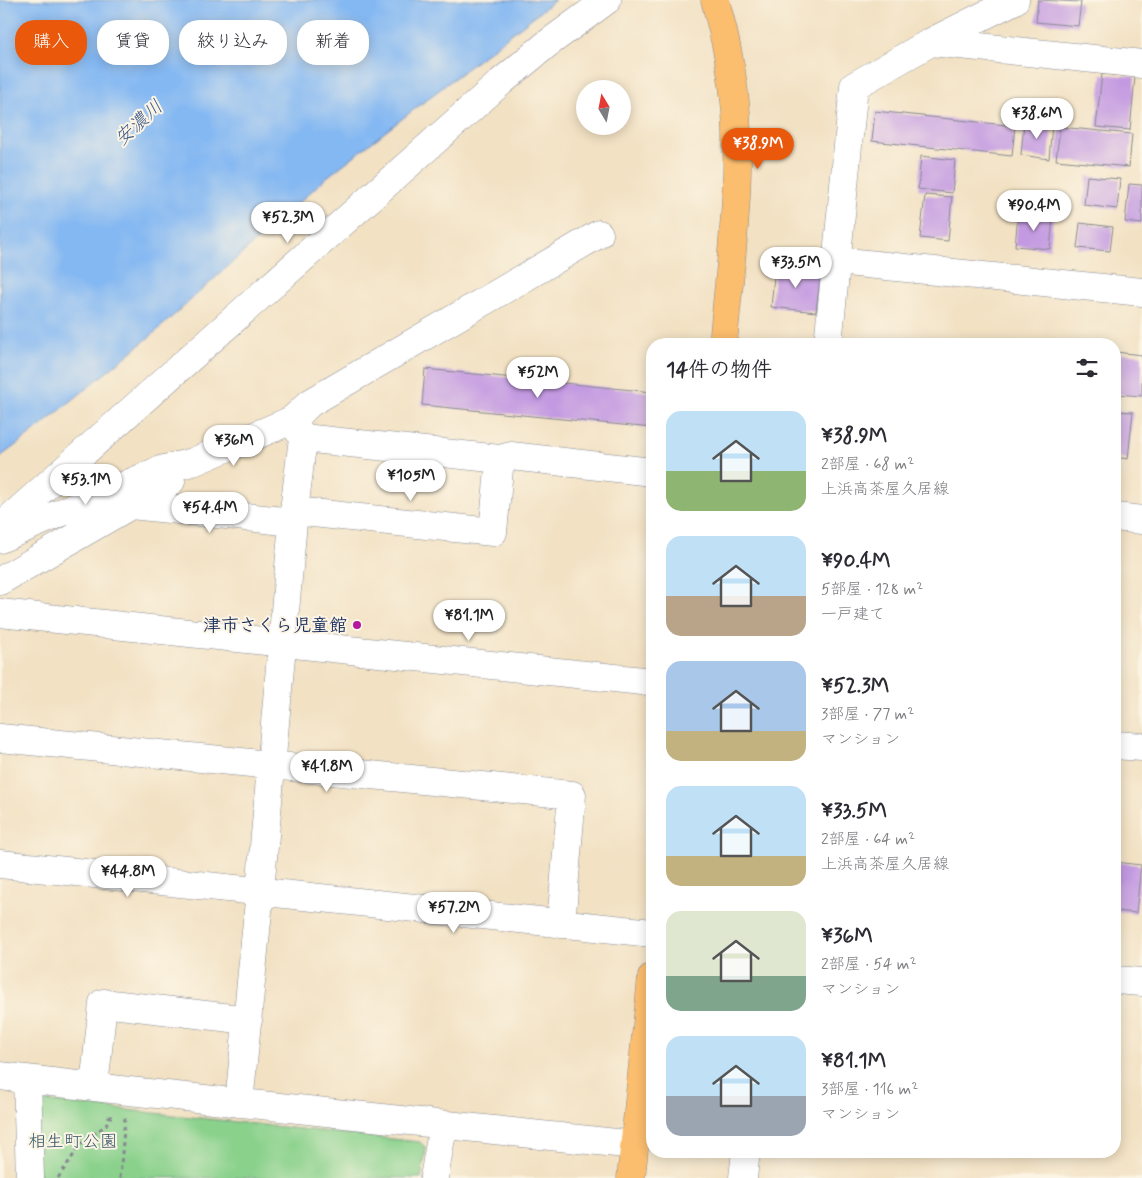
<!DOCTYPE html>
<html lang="ja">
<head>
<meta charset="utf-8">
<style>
  body { margin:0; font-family:Mynerve,"Klee One",sans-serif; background:#f2f2f3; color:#2b2b33; height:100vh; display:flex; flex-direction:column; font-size:19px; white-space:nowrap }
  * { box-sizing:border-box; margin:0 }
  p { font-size:16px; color:#7c7c81 }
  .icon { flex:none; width:28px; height:28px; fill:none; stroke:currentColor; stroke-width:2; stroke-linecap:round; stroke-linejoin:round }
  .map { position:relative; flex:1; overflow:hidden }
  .side { position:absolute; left:646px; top:338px; width:475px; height:820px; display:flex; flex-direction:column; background:#fff; border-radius:20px; box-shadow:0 2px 12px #0003 }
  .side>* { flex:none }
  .guide { position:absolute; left:15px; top:20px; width:475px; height:45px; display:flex; gap:10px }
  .needle { width:32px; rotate:350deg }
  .fabs { position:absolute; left:576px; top:80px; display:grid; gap:10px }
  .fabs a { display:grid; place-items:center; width:55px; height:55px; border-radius:50%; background:#fff; box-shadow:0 2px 12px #0003; font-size:25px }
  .price { position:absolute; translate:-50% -42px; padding:0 11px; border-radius:18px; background:#fff; color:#222; font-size:16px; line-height:32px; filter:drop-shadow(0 1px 2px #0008) }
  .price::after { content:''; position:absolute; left:50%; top:30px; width:15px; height:11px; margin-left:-8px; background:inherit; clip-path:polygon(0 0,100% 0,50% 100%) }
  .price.active { background:#ea580c; color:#fff }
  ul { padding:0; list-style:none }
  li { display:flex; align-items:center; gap:15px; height:125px; padding:0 20px }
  li span { display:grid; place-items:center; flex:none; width:140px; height:100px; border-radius:15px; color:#555 }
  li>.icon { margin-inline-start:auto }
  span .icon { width:60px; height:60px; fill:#fffc; stroke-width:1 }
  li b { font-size:21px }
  h2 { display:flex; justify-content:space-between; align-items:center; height:60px; padding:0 20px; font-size:21px }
  .pill { padding:0 18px; border-radius:20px; background:#fff; box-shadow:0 2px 12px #0003; font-size:18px; line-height:45px }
  .pill.active { background:#ea580c; color:#fff }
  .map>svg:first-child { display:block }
</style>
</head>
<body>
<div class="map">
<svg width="1142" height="1178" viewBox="0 0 1142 1178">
  <rect width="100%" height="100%" fill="#fcf5e5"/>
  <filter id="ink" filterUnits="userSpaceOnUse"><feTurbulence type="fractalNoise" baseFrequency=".02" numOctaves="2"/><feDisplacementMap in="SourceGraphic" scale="10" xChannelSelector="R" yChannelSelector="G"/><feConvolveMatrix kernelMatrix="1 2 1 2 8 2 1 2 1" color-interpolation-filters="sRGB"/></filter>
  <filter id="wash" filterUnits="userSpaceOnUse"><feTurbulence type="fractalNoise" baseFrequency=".0096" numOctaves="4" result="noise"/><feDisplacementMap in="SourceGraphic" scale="20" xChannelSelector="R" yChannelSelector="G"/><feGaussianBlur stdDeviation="1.12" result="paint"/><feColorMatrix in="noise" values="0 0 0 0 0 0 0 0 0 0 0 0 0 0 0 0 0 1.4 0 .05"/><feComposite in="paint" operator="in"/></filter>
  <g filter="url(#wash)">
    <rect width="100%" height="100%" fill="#f2e1c3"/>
    <path fill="#8ad18c" stroke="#528075" d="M44,1101L420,1142L426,1148L421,1178H37L35,1109Z"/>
    <path fill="#84b8f2" stroke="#5074a8" d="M0,0H555L327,177L152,335L31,434L0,457Z"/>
    <g id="blocks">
      <path fill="#c39ae1" d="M1038,0L1081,2L1078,26L1036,22Z
        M1102,74L1135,77L1130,130L1096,127Z
        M875,111L1015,126L1012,156L872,141Z
        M1024,122L1052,125L1049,159L1021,155Z
        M1060,127L1132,134L1129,167L1056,160Z
        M921,156L955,160L952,193L918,189Z
        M1087,176L1120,179L1117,209L1084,205Z
        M1129,184L1142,185V224L1125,222Z
        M925,195L952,197L948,241L920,238Z
        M1018,215L1053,218L1050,249L1015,246Z
        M1080,223L1113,227L1110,251L1077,248Z
        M775,266L821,270L816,312L771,307Z
        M1115,352L1142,355V396L1115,394Z
        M425,369L652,392V428L422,405Z
        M1115,411L1133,412L1128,459L1115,457Z
        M1115,862L1141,865L1136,913L1115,911Z"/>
    </g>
  </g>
  <g filter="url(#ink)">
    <use href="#blocks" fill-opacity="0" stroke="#868890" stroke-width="1"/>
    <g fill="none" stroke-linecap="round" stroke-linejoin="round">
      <g stroke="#868890" stroke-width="29">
        <path id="minor" d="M931,42L1142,64
          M837,261L1142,292
          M828,344L854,86L931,42L1015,0
          M292,420L310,403L599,234
          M303,438L500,459L511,456L652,472
          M131,505L293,522
          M294,511L493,532L500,459
          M1115,517L1142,520
          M0,527L501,82L547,44L607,0
          M0,539L160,470L193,462L292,420L303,438L294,511L260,891L239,1103
          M0,581L131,505L162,488L171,481
          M0,613L652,682
          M0,738L572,795L561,924
          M1115,745L1142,747
          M0,864L652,933
          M1115,980L1142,982
          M0,1076L129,1091L635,1145
          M27,1079L30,1178
          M94,1087L103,1003L248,1020
          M434,1178L443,1126
          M743,1178L746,1151"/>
      </g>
      <g stroke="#868890" stroke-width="29">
        <path id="major" d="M715,0C725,36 733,75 736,112C741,187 730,269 723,344
          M631,1178L652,977"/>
      </g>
      <path stroke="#868890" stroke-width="3" stroke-dasharray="4 4" stroke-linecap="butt" d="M58,1178L81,1144L106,1125L109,1117H112
        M120,1178L125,1117"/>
      <use href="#minor" stroke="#fff" stroke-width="28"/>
      <use href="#major" stroke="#fbbd6e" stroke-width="28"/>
    </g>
  </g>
  <circle fill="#b5179e" stroke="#fcf5e5" stroke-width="2" cx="357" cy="625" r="5"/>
  <g text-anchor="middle" stroke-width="4" stroke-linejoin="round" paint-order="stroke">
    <g font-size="18" font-weight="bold" fill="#1b2f5e" stroke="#fcf5e5" text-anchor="end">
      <text x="347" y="631">津市さくら児童館</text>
    </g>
    <g font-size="18" fill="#37586a" stroke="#fcf5e5">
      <text x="73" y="1147">相生町公園</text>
    </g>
    <g font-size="19" font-style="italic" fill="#3a588a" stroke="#fcf5e5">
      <text transform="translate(138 122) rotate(-42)" y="7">安濃川</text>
    </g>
  </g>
</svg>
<div class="fabs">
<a><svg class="needle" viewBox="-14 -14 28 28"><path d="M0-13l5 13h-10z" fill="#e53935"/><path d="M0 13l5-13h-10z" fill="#7c7c81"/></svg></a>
</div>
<b class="price" style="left:1037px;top:140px">¥38.6M</b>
<b class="price active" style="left:758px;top:170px">¥38.9M</b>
<b class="price" style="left:1034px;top:232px">¥90.4M</b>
<b class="price" style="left:288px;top:244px">¥52.3M</b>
<b class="price" style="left:796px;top:289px">¥33.5M</b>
<b class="price" style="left:538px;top:399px">¥52M</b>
<b class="price" style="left:234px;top:467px">¥36M</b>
<b class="price" style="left:411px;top:502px">¥105M</b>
<b class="price" style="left:86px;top:506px">¥53.1M</b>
<b class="price" style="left:210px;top:534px">¥54.4M</b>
<b class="price" style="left:469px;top:642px">¥81.1M</b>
<b class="price" style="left:327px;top:793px">¥41.8M</b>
<b class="price" style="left:128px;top:898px">¥44.8M</b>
<b class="price" style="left:454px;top:934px">¥57.2M</b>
<div class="guide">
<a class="pill active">購入</a>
<a class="pill">賃貸</a>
<a class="pill">絞り込み</a>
<a class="pill">新着</a>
</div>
<section class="side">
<h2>14件の物件<svg class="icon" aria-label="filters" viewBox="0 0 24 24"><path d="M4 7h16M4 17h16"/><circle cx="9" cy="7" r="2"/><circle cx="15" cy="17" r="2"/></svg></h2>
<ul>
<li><span style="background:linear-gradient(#bfe0f5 60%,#8fb573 0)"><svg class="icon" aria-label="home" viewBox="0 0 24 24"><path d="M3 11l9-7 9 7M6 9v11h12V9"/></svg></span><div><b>¥38.9M</b><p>2部屋 · 68 m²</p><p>上浜高茶屋久居線</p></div></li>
<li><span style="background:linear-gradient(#bfe0f5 60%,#b9a48a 0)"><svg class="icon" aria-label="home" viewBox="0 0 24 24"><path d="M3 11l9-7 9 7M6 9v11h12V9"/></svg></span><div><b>¥90.4M</b><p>5部屋 · 128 m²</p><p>一戸建て</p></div></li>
<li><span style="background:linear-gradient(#a9c7e8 70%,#c2b280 0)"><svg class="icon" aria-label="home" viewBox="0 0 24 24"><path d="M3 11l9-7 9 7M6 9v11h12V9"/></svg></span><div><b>¥52.3M</b><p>3部屋 · 77 m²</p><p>マンション</p></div></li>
<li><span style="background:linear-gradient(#bfe0f5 70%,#c2b280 0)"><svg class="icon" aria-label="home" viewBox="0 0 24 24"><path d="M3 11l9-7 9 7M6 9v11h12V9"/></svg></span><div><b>¥33.5M</b><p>2部屋 · 64 m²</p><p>上浜高茶屋久居線</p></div></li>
<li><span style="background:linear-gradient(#dfe7d0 65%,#7fa58c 0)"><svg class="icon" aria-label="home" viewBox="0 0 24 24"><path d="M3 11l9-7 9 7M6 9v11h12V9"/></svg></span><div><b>¥36M</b><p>2部屋 · 54 m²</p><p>マンション</p></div></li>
<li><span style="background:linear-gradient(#bfe0f5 60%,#9aa5b1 0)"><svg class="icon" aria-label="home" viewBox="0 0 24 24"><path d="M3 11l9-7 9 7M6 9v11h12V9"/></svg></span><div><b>¥81.1M</b><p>3部屋 · 116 m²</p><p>マンション</p></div></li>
</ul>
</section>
</div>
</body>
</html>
